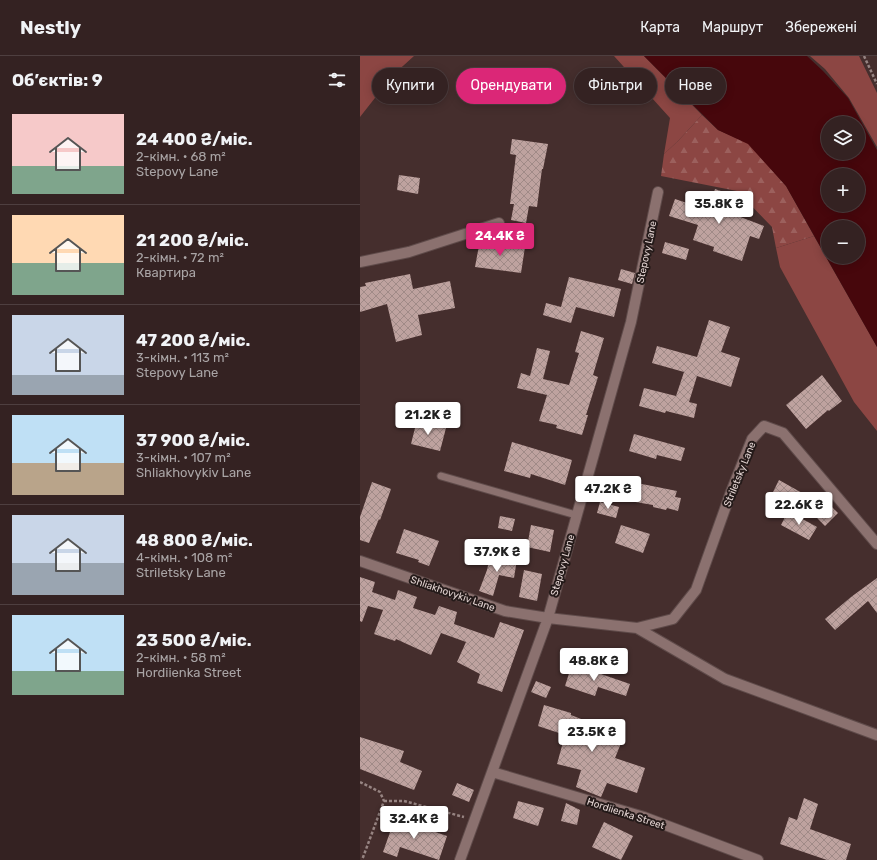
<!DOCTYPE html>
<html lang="uk">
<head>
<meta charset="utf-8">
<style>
  body { margin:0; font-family:Rubik,sans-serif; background:#3c2a2a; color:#f1f3f6; height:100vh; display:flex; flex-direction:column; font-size:15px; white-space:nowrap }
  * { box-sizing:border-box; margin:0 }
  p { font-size:13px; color:#a9a4a5 }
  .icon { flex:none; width:22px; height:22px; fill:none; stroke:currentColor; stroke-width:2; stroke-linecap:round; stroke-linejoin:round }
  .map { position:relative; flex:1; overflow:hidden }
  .drawer { display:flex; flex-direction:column; background:#342222; width:360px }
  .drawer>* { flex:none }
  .hud { position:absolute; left:12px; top:12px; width:380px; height:36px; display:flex; gap:8px }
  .tools { position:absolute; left:461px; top:60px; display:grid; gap:8px }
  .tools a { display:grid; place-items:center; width:44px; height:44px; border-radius:50%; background:#342222; box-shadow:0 2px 10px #0003,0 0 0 1px #4e3f40; font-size:20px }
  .price { position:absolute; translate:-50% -34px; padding:0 9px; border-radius:4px; background:#fff; color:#222; font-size:13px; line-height:26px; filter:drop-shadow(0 1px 2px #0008) }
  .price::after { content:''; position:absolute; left:50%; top:24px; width:12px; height:9px; margin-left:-6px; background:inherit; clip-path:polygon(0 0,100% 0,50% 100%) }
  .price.current { background:#db2777; color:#fff }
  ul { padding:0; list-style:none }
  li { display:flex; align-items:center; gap:12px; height:100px; padding:0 12px }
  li+li { border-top:1px solid #4e3f40 }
  li span { display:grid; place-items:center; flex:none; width:112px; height:80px; border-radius:0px; color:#555 }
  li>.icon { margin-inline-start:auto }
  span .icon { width:48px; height:48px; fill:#fffc; stroke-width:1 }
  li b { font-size:17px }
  h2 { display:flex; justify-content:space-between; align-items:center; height:48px; padding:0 12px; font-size:17px }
  .tag { padding:0 14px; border-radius:18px; background:#342222; box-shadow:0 2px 10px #0003,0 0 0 1px #4e3f40; font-size:14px; line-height:36px }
  .tag.current { background:#db2777; color:#fff }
  header { display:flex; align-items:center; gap:24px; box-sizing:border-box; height:56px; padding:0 20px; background:#342222; border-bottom:1px solid #4e3f40 }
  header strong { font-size:19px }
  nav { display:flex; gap:22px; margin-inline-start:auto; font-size:14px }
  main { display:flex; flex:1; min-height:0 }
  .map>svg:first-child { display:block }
</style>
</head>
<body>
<header>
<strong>Nestly</strong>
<nav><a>Карта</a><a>Маршрут</a><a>Збережені</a></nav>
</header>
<main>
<section class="drawer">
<h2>Об’єктів: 9<svg class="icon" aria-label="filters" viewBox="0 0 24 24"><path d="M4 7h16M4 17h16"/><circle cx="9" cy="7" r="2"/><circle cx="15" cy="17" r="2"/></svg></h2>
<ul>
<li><span style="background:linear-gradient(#f6c9c9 65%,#7fa58c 0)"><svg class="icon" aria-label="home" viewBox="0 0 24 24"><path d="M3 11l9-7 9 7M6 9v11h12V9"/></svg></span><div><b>24 400 ₴/міс.</b><p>2-кімн. · 68 m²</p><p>Stepovy Lane</p></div></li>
<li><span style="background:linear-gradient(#ffd9b3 60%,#7fa58c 0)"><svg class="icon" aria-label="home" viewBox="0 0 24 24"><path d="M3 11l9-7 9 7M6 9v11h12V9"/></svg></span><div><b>21 200 ₴/міс.</b><p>2-кімн. · 72 m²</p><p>Квартира</p></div></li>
<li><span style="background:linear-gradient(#c9d6e8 75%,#9aa5b1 0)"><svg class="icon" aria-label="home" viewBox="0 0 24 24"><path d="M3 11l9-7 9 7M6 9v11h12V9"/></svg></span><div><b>47 200 ₴/міс.</b><p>3-кімн. · 113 m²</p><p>Stepovy Lane</p></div></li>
<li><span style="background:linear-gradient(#bfe0f5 60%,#b9a48a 0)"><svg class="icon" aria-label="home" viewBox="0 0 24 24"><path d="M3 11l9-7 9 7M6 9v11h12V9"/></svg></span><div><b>37 900 ₴/міс.</b><p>3-кімн. · 107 m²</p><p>Shliakhovykiv Lane</p></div></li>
<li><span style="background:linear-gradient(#c9d6e8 60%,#9aa5b1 0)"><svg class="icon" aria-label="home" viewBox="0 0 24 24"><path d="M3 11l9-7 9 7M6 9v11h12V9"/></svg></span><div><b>48 800 ₴/міс.</b><p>4-кімн. · 108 m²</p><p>Striletsky Lane</p></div></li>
<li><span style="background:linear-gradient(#bfe0f5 70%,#7fa58c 0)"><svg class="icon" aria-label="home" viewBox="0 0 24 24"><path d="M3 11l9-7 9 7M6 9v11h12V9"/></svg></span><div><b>23 500 ₴/міс.</b><p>2-кімн. · 58 m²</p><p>Hordiienka Street</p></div></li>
</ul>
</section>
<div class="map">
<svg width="517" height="804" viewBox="0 0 517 804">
  <defs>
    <pattern id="forest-firs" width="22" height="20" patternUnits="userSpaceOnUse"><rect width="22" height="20" fill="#8c4643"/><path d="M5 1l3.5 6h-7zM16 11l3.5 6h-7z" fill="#9c605d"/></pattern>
    <pattern id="building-cross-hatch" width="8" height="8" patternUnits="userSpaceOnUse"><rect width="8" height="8" fill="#bea29f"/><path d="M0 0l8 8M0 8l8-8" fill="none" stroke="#a08a87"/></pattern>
  </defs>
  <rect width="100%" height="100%" fill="#452e2d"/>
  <path fill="#8c4643" d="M0,0H54L33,19L0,61Z
    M254,0H284L342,59L318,85L304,98L310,62Z
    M450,0H499L517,37V91L489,42L465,13Z
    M454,180L517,291V375L494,346L420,211L416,192Z"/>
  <path fill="url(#forest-firs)" d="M342,59L358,74L388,87L426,130L454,180L416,192L412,171L377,135L301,120L304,98L318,85Z"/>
  <path fill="#47070c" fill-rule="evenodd" d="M284,0H447L463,15L488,42L517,94V291L426,130L388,88L358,74ZM468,67H498V97H468ZM468,119H498V149H468ZM468,171H498V201H468Z"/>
  <path fill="url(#building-cross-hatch)" d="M152,83L188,88L183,113H182L177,151L169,150L166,167L151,164L154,148H150L156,99L150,98Z
    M39,119L60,122L58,138L37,134Z
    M355,133L376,140L370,157L404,170L399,183L390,180L382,205L353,195L354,191L333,184L338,169L309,160L315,143L348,154Z
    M120,184L165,191L161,217L115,211Z
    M305,186L329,193L326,204L302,197Z
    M261,213L275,217L272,228L258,224Z
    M50,218L53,233L90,225L95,252L58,259L62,279L36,286L27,248L0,256V231L6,230L5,227Z
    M209,221L261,233L254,261L216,251L211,267L183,259L186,247L201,251Z
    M349,264L370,271L361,296L380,302L371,331L337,320L329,346L337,348L334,362L306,355L305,357L279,350L284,332L316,340L324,316L292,307L297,290L337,301Z
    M221,275L244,282L233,319L238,321L226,359H228L222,379L196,372L197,369L179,365L187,339L157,332L161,317L170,320L177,292L190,295L183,323L209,329L219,297L215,296Z
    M462,319L482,345L469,355L468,354L446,373L426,349Z
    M57,364L86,372L80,395L51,388Z
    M274,378L325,392L321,405L297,399L296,403L269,395Z
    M152,386L212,404L205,429L171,418L170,422L144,415Z
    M262,424L317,435L315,441L321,442L318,455L307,452L306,454L293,451V449L258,443Z
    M419,424L444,438L435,455L410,442Z
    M12,426L31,433L20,464L19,463L9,487L0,484V461Z
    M240,446L259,451L256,462L237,457Z
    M470,449L478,457L465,470L457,462Z
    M428,455L457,471L449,484L421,469Z
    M140,460L155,463L152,475L138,472Z
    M171,469L194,474L190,496L167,491Z
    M261,469L290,478L283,497L255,487Z
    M44,473L79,485L69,510L58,506L59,504L36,497Z
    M130,500L144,503L145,501L157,503L154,522L139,519L133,540L119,535L127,514Z
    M164,514L182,518L177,545L159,541Z
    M0,521L15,526L12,536L35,544L38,534L57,541L53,552L75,559L79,550L97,556L94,568L134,582L140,566L164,574L142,636L117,627L120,618L97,606L106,586L81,577L71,599L36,583L35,585L14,578L23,554L8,550L2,566L0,565Z
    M517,522V557L508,545L475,574L465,563L491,541Z
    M212,608L270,628L266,640L238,631L235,640L205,630Z
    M176,625L191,631L186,642L171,636Z
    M184,649L211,657V659L264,680L255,702L285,712L277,737L247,727L241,741L216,731L221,714L197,708L205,679L178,670Z
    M0,681L44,695L40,706L62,715L54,734L0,713Z
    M97,727L114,734L109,746L92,739Z
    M444,742L458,748L450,773L491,788L486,804H467L420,788L429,761L437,764Z
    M158,745L184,752L178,770L153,762Z
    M206,747L220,754L217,769L201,765Z
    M35,762L87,780L79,804L40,791L37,801L23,796Z
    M244,766L273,780L261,804L232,791Z"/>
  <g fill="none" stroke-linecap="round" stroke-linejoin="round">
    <g stroke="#5f4b4a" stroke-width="9">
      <path id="lane" d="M81,420L216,459"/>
    </g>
    <g stroke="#5f4b4a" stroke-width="12">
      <path id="street" d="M0,206L49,196L139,167
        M0,505L145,555L188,562L277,572L365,623L517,679
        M277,572L313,563L336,534L371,436L392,383L404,370L423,377L517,488
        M132,716L284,761L398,804
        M100,804L188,562L271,266L298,136"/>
    </g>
    <path stroke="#978482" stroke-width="2.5" stroke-dasharray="3 2" stroke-linecap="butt" d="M504,0L517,28
      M0,726L20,736L24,745L2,804
      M24,745H44L104,761"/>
    <use href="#lane" stroke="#8b716f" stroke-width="7"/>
    <use href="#street" stroke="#8b716f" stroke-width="10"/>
  </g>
  <g text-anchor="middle" stroke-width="4" stroke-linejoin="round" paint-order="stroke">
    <g font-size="10" fill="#e4d5d3" stroke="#241a19">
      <text transform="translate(286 196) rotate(-78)" y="4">Stepovy Lane</text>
      <text transform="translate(379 418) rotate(-68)" y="4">Striletsky Lane</text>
      <text transform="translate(202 509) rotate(-74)" y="4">Stepovy Lane</text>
      <text transform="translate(93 537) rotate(19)" y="4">Shliakhovykiv Lane</text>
      <text transform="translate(266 757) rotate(18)" y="4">Hordiienka Street</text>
    </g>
  </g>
</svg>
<div class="tools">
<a><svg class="icon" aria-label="layers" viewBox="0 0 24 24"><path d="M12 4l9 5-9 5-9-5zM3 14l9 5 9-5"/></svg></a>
<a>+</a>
<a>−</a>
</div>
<b class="price" style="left:359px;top:169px">35.8K ₴</b>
<b class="price current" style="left:140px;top:201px">24.4K ₴</b>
<b class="price" style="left:68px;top:380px">21.2K ₴</b>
<b class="price" style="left:248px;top:454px">47.2K ₴</b>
<b class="price" style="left:439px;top:470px">22.6K ₴</b>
<b class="price" style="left:137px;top:517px">37.9K ₴</b>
<b class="price" style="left:234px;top:626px">48.8K ₴</b>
<b class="price" style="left:232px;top:697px">23.5K ₴</b>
<b class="price" style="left:54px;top:784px">32.4K ₴</b>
<div class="hud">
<a class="tag">Купити</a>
<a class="tag current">Орендувати</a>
<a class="tag">Фільтри</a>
<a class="tag">Нове</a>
</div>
</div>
</main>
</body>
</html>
